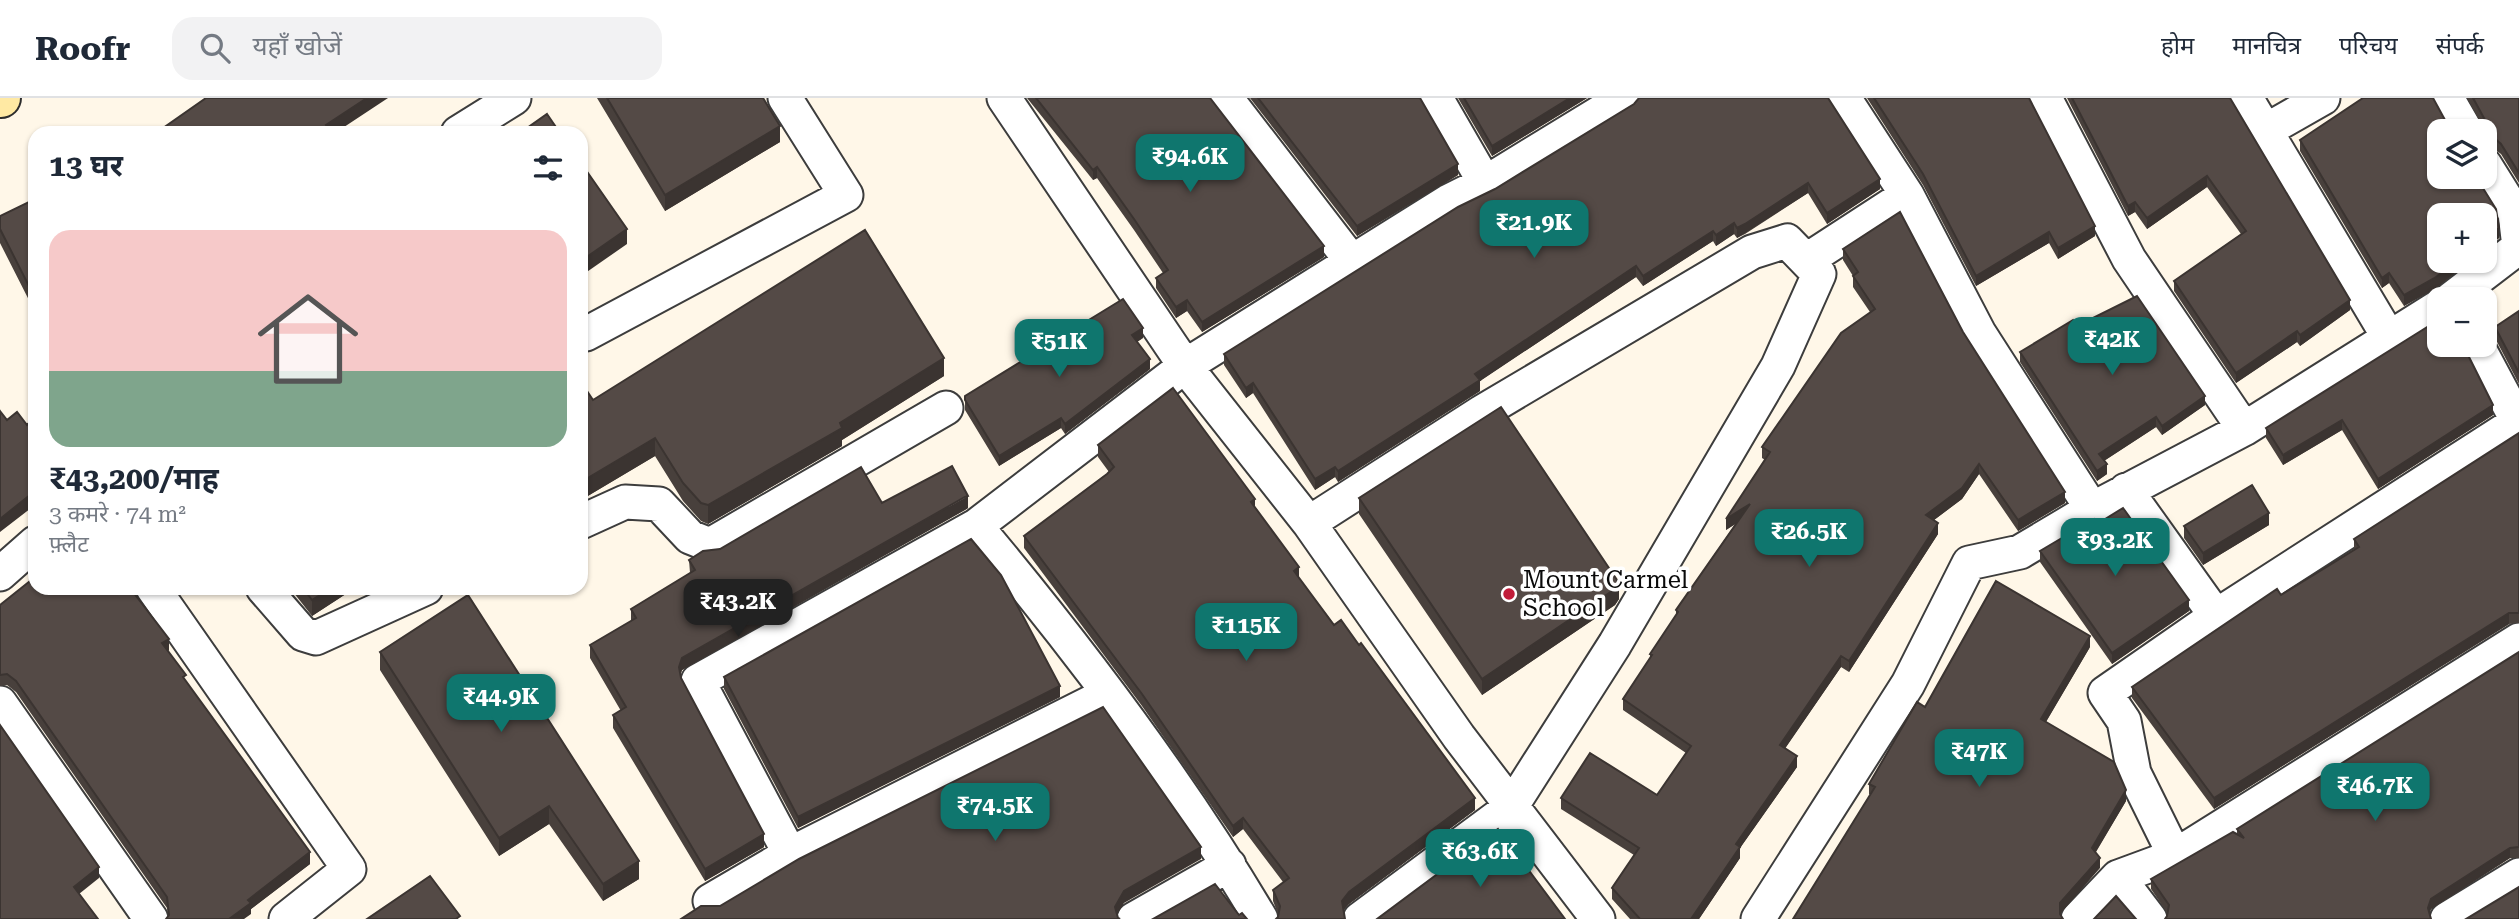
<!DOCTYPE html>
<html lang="hi">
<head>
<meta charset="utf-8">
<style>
  body { margin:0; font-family:"Roboto Serif","Noto Sans Devanagari",serif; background:#f2f2f3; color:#1f2937; height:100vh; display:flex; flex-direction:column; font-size:26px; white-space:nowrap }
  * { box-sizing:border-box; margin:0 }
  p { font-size:23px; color:#747a83 }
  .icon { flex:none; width:38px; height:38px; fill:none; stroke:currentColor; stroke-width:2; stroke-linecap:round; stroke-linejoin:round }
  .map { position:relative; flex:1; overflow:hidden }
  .panel { position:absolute; left:28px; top:28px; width:560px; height:469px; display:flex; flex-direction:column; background:#fff; border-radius:21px; box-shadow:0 2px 5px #0004 }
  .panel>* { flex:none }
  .controls { position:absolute; left:2427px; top:21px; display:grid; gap:14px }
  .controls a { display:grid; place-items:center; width:70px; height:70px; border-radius:14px; background:#fff; box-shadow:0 2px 5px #0004; font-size:35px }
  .price { position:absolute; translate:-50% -60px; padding:0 16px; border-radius:14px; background:#0f766e; color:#fff; font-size:23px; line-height:46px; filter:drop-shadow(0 2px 4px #0008) }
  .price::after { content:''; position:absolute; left:50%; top:42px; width:21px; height:16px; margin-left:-10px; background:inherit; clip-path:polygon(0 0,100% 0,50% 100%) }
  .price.active { background:#222; color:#fff }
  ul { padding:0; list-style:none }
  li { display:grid; align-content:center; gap:14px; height:371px; padding:0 21px }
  li span { display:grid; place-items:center; height:217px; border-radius:21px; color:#555 }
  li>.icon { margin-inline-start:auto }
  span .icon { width:126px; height:126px; fill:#fffc; stroke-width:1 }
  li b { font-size:30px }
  h2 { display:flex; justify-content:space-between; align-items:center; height:84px; padding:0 21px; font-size:30px }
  header { display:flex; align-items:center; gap:42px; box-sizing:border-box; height:98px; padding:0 35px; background:#fff; border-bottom:2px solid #e0e1e3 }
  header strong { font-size:33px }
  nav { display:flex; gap:38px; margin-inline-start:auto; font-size:24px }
  .search { width:490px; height:63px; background:#f2f2f3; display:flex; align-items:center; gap:18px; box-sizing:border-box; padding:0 24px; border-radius:21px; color:#747a83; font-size:26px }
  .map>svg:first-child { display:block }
</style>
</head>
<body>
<header>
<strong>Roofr</strong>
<div class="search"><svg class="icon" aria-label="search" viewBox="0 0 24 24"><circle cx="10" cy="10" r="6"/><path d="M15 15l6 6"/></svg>यहाँ खोजें</div>
<nav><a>होम</a><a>मानचित्र</a><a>परिचय</a><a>संपर्क</a></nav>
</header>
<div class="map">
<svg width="2519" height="821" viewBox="0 0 2519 821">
  <rect width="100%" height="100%" fill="#fff7e8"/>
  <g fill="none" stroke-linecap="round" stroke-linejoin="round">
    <g stroke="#3d3d3d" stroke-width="37">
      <path id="street" d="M1004,0L1185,268L1309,425L1459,639L1598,821
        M1226,0L1353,165
        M1436,0L1485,85
        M1844,0L1907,97L1979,235L2092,411
        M2045,0L2129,161L2244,331
        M2246,0L2388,238
        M2447,0L2466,33
        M2265,33L2323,0
        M458,35L514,0
        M1807,162L1907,97
        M2451,201L2519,149L2515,115L2485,67
        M586,236L846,97L785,0
        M2477,247L2518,324
        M2126,392L2216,518
        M581,424L625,404L659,406L690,439L710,447L946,310
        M1309,425L1482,314L1752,154L1787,143L1819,176L1778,268L1615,546L1511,709L1360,821
        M976,428C1078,550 1180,684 1261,821
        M0,476L35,445
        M153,490L349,771L286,821
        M263,490L303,536L316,540L426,490
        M0,605L151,821
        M790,756L698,583L976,428L1185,268L1449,103L1485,85L1624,0
        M2175,758L2134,675L2124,623L2105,595L2216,518L2519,323
        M2118,779L2175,758L2519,542
        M710,803L790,756L1108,596
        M1134,821L1229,767
        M1758,821L1908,586L1969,465L2020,454L2092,411L2244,331L2440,208
        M2078,821L2118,779L2150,821
        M2447,821L2519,777"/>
    </g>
    <g stroke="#2c2c2c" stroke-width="42">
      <path id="secondary" d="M0,0H1"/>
    </g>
    <use href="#street" stroke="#fff" stroke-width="33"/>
    <use href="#secondary" stroke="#ffe9a3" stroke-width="38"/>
  </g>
  <path fill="#48403c" d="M597,0H763L780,44L665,113Z
    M1027,0H1210L1324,159L1202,234L1187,213L1176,220L1156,190V180L1163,175L1134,132L1097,80L1093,82Z
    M1250,0H1420L1458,77L1357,138Z
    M1458,0H1587L1492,58Z
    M1867,0H2029L2095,138L2058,161L2049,145L1976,188L1923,87Z
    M2067,0H2230L2350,212L2300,248L2297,244L2236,285L2174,193V183L2241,136L2207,89L2147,131L2135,114L2128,118Z
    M2467,0H2519V85L2501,56L2493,50L2485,48V33H2482L2483,29Z
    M1634,6L1880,91L1827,126L1808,95L1745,136L1737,140L1734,136L1716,148L1713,143L1643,188L1636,179L1480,283V293L1338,384L1335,379L1315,392L1253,295L1246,300L1224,267V256Z
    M2300,42L2499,140L2436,190L2404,208L2389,185L2382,190L2300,53Z
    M35,101V214L0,145V118Z
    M1843,151L1963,234L2065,405L2018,433L1979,376L1962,401L1934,422L1938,436L1849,574L1841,569L1785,650L1797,669L1740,750V760L1699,821H1630L1612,801V790L1634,757L1561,711V700L1657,697L1686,655L1623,612V601L1650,561V556L1676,517V512L1736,425L1726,432L1765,362L1762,360V349L1870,214L1853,189V178L1843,162Z
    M2519,213V286L2495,240V229Z
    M2440,221L2493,317L2378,391L2342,332L2283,367L2266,340V330Z
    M2077,228L2205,307L2162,337L2156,329L2104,363L2107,376L2097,383L2020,264V254Z
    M1143,240L1137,244L1150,271L1065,336L1061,330L999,368L965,312V298Z
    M944,278L842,342V348L708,426L701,423L683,403L655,358L581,402V284L593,302Z
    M2519,335V525L2509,526L2214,711L2132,600V589L2354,451V441Z
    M1098,347L1255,410L1299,480L1475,712L1349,806L1343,812L1344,820L1278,819V816L1273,803V792L1283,784L1243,731L1233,739L1142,608L1024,450V438L1109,374L1098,359Z
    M1359,400L1619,501L1615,507L1482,597L1359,416Z
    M882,405L968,410L682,572L680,577L681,580L764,749L705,783L613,630V617L621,613L590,560V547L631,524V511L690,475L689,462L720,451Z
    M2097,426L2189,513L2112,566L2040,464V453Z
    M2269,427L2203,467L2184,440V428Z
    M290,490H355L312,518Z
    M0,507L169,552L168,553L186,584L310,766L251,811V816L168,818L167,810L16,594L7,587L0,588Z
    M2090,549L2046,624L2126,703L2096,754L2100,770L1869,696V686L1925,609Z
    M380,554L639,781L603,803L549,726L499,758L380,572Z
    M2519,554V760H2510L2431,811L2429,815L2167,818L2168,816L2151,791V781L2237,736V731Z
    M724,579L1060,599L798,730L724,591Z"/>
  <path fill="#3b3431" d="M367,0H388L335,35H326V27Z
    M1570,0H1587L1492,58V48Z
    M780,28V44L665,113V97Z
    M1458,66V77L1357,138V128Z
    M1097,69V80L1093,82V72Z
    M2207,78V89L2147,131V120Z
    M1880,81V91L1827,126V115Z
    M1808,85V95L1737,140V130Z
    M2135,104V114L2128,118V108Z
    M1734,125V136L1716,148V137Z
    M2095,128V138L2058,161V150Z
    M2499,130V140L2485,151V140Z
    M627,131V146L581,178V163Z
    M1713,133V143L1643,188V178Z
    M2049,134V145L1976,188V178Z
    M1324,148V159L1202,234V224Z
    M2457,163H2470L2436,190L2404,208V197Z
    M1636,168V179L1480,283V293L1338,384V373L1475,276Z
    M2389,175V185L2382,190V180Z
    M1187,202V213L1176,220V209Z
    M2350,202V212L2300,248V237Z
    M1143,230V240L1132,247V237Z
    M2297,233V244L2236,285V275Z
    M944,260V278L842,342V348L708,426V407Z
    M1150,261V271L1065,336V326Z
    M1253,285V295L1246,300V290Z
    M2205,298V307L2162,337V328Z
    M2493,307V317L2378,391V381Z
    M2156,319V329L2099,366V356Z
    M1061,320V330L999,368V358Z
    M2342,322V332L2283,367V357Z
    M655,340V358L581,402V384Z
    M1979,366V376L1962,401L1926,428V417Z
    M2107,366V376L2097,383V373Z
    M1335,369V379L1315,392V381Z
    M35,393V407L0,434V421Z
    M2065,394V405L2018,433V422Z
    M968,398V410L965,412L682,572L679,582V569L682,560Z
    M1255,401V412L1251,404Z
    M1750,406V417L1726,432V421Z
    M2269,415V427L2203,467V455Z
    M1938,425V436L1849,574V563Z
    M1299,469V480L1294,473Z
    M1619,485V501L1615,507L1482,597V581Z
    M331,490H355L312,518V502Z
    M2189,502V513L2112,566V555Z
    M2509,515V526L2214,711V700Z
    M2090,538V549L2041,632V621Z
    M169,541V552L162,557V545Z
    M1841,558V569L1780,658V647Z
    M1060,588V599L798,730V719Z
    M1797,658V669L1740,750V760L1699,821H1691L1736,746Z
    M2126,692V703L2092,760V750Z
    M1475,700V712L1349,806L1342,814V803L1349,794Z
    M549,708V726L499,758V740Z
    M1243,720V731L1233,739V728Z
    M764,736V749L705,783V771Z
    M1201,749V761L1124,805L1115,820V809L1124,793Z
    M2510,750V760L2431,811L2428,821V810L2431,801Z
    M310,754V766L251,811V816L244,821H229L248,802Z
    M2100,760V770L2060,816V805Z
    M639,763V781L603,803V786Z
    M99,769V780L74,800V789Z"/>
  <path fill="#544a46" stroke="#3b3431" stroke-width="2" d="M206,0H367L326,27L332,35H156Z
    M607,0H763L780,28L665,97Z
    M1036,0H1210L1324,148L1202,224L1187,202L1176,209L1156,180L1168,172L1134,121L1097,69L1093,72Z
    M1258,0H1420L1458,66L1357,128Z
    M1464,0H1570L1492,48Z
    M1639,0H1828L1880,81L1827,115L1808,85L1745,126L1737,130L1734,125L1716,137L1713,133L1643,178L1636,168L1475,276L1480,282L1338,373L1335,369L1315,381L1253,285L1246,290L1224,256L1458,109L1495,91L1634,6Z
    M1874,0H2029L2095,128L2058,150L2049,134L1976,178L1923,76Z
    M2072,0H2230L2350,202L2300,237L2297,233L2236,275L2174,183L2246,133L2207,78L2147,120L2135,104L2128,108Z
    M2363,0H2433L2451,33H2440V79H2476L2496,111L2499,130L2485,140V117H2440V163H2457L2436,179L2404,197L2389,175L2382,180L2300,42Z
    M2473,0H2519V75L2501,46L2493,39L2485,38V33H2481H2482L2485,22Z
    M547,16L560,35H520Z
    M581,65L627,131L581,163Z
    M35,101V200L0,131V118Z
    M1900,114L1963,234L2065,394L2018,422L1979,366L1962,390L1926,417L1938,425L1849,563L1841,558L1780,647L1797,658L1736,746L1740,749L1691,821H1640L1612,790L1639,750L1561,700L1590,655L1657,697L1691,648L1623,601L1652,557L1650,556L1678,514L1676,512L1750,406L1726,421L1770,354L1762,349L1841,235L1875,211L1853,178L1858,174L1843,151Z
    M865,132L944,260L840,325L842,330L708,407L701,405L683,385L655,340L581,384V284L593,302Z
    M2137,198L2205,298L2162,328L2156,319L2099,356L2107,366L2097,373L2020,254L2073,222L2077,228Z
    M1123,201L1143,230L1132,237L1150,261L1065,326L1061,320L999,358L965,302V298Z
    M2519,213V275L2495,229Z
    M2440,221V247H2463L2493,307L2378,381L2342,322L2283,357L2266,330Z
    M1173,290L1255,401L1251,404L1299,469L1294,473L1334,527L1341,522L1359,547L1361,545L1475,700L1349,794L1342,803L1345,821H1276L1278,819L1280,808L1273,792L1289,780L1243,720L1233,728L1142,596L1024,438L1107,376L1114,369L1098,347Z
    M1501,309L1619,485L1615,491L1482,581L1359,400Z
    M0,313L7,322L17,314L27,327L35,319V393L0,421Z
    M2519,335V515H2509L2214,700L2132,589L2277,491L2281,497L2359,449L2354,441Z
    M952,368L968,398L965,399L682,560L679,569L681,580L764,736L705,771L613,617L626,609L590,547L636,520L631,511L695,472L689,462L703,453L720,451L861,369L882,405Z
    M2252,387L2269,415L2203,455L2184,428Z
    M2123,410L2189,502L2112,555L2040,453L2094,421L2097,426Z
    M971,441L1001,477L1060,588L798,719L724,579Z
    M35,479V490H130L169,541L162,545L186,577L183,579L310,754L248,802L251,805L229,821H166L169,817L167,799L16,583L7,576L0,577V507Z
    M1996,483L2090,538L2041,621L2114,664L2126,692L2092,750L2100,760L2060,805V816L2063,821H1793L1875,689L1869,686L1917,604L1925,609Z
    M303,490H331L312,502Z
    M468,497L639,763L603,786L549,708L499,740L380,554Z
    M2519,554V749L2510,750L2431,801L2428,810L2431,821H2165L2167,818L2169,807L2151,781L2233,734L2244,740L2237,731Z
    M1103,609L1201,749L1124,793L1115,809L1118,820L1120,821H681L701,808H720L799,761Z
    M0,627L99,769L74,789L98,821H0Z
    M1498,731L1565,821H1377Z
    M430,778L460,818L456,821H367Z
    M1215,786L1239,817L1242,815L1247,821H1153Z
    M2519,789V821H2466Z
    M2116,798L2136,821H2094Z"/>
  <circle fill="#c11c39" stroke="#fff" stroke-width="2.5" cx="1509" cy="496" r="7"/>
  <g text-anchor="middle" stroke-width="7" stroke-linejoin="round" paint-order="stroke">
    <g font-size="24" fill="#0a0a0a" stroke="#fff" text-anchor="start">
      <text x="1523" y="490">Mount Carmel<tspan x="1523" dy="28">School</tspan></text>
    </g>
  </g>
</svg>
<div class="controls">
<a><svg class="icon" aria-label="layers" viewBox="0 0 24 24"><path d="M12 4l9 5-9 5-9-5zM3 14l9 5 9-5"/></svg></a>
<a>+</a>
<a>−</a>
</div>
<b class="price" style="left:1190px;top:96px">₹94.6K</b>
<b class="price" style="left:1534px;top:162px">₹21.9K</b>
<b class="price" style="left:2112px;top:279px">₹42K</b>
<b class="price" style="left:1059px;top:281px">₹51K</b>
<b class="price" style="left:1809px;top:471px">₹26.5K</b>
<b class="price" style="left:2115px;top:480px">₹93.2K</b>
<b class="price active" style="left:738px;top:541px">₹43.2K</b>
<b class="price" style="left:1246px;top:565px">₹115K</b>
<b class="price" style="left:501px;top:636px">₹44.9K</b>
<b class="price" style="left:1979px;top:691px">₹47K</b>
<b class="price" style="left:2375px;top:725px">₹46.7K</b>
<b class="price" style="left:995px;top:745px">₹74.5K</b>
<b class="price" style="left:1480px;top:791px">₹63.6K</b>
<section class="panel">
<h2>13 घर<svg class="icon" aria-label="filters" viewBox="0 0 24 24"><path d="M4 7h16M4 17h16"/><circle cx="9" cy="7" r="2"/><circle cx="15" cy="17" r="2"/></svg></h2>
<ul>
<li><span style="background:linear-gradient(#f6c9c9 65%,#7fa58c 0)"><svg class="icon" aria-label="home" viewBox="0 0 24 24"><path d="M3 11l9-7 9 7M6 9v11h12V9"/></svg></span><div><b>₹43,200/माह</b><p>3 कमरे · 74 m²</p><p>फ़्लैट</p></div></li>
</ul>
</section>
</div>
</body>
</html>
